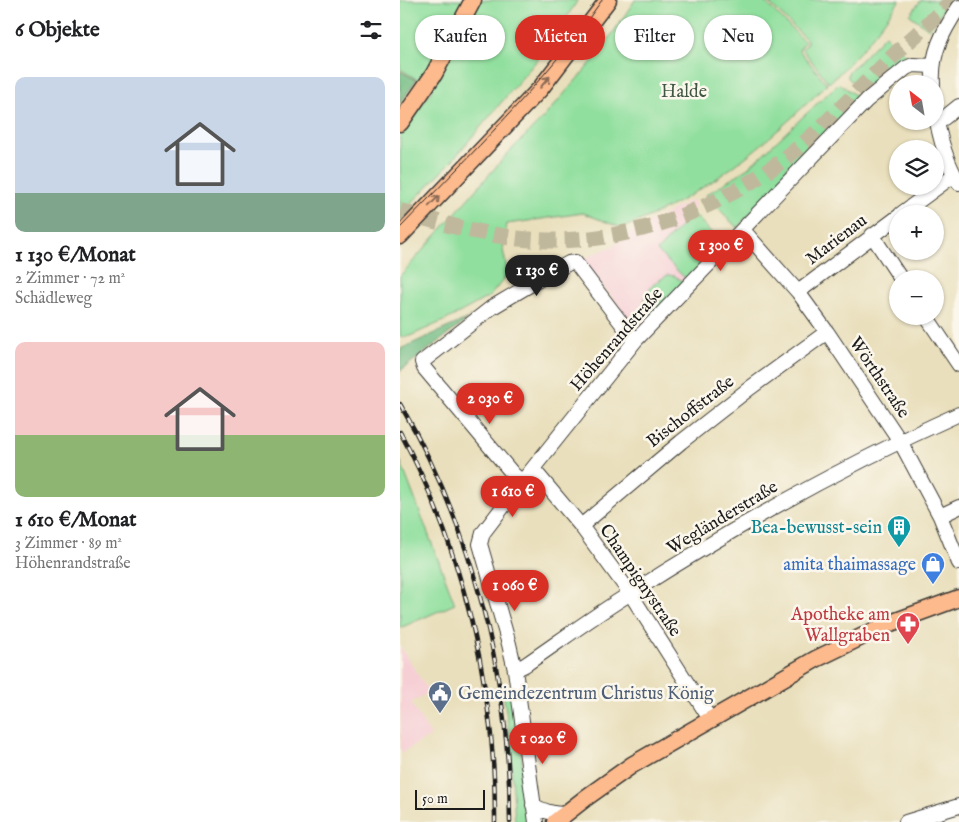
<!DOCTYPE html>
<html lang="de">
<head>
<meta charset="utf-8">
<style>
  body { margin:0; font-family:"IM FELL English",serif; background:#f6f6f6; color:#202124; height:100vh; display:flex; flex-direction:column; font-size:19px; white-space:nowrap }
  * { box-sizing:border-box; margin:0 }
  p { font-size:16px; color:#757577 }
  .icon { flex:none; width:28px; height:28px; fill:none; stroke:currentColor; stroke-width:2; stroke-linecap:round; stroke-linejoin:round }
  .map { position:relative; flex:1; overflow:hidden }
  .drawer { display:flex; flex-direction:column; background:#fff; width:400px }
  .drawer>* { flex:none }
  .banner { position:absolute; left:15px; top:15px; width:469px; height:45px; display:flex; gap:10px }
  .needle { width:32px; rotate:329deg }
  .buttons { position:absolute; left:489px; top:75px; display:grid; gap:10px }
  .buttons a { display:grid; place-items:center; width:55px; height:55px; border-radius:50%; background:#fff; box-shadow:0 1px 4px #0004; font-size:25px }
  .scale { position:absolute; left:15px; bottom:12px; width:70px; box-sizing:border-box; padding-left:5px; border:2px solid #1c1c1c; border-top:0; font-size:14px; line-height:18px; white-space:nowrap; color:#1c1c1c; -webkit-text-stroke:4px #fbf7ec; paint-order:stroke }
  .price { position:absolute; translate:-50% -42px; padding:0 11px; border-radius:18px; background:#d93025; color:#fff; font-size:16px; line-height:32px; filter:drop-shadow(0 1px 2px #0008) }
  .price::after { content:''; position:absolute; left:50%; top:30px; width:15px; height:11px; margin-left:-8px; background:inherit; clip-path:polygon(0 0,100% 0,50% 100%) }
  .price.current { background:#222; color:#fff }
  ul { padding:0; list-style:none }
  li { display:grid; align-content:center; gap:10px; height:265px; padding:0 15px }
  li span { display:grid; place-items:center; height:155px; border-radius:10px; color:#555 }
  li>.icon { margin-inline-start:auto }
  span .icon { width:90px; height:90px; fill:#fffc; stroke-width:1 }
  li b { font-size:21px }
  h2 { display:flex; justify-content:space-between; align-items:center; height:60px; padding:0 15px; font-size:21px }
  .pill { padding:0 18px; border-radius:22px; background:#fff; box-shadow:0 1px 4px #0004; font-size:18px; line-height:45px }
  .pill.current { background:#d93025; color:#fff }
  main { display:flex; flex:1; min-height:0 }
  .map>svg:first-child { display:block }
</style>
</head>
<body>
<main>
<section class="drawer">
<h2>6 Objekte<svg class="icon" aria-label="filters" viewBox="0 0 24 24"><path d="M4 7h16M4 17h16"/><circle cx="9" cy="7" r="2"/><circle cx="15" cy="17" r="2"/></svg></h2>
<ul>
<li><span style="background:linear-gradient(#c9d6e8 75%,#7fa58c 0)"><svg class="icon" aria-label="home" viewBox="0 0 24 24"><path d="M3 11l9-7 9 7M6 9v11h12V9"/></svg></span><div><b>1 130 €/Monat</b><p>2 Zimmer · 72 m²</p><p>Schädleweg</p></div></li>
<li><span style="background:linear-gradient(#f6c9c9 60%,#8fb573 0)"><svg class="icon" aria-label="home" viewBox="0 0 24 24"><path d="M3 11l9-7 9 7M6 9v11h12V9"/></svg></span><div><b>1 610 €/Monat</b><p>3 Zimmer · 89 m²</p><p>Höhenrandstraße</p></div></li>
</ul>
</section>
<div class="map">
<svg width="559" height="822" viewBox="0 0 559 822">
  <rect width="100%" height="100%" fill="#fbf7ec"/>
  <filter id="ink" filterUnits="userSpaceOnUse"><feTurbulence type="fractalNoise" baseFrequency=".02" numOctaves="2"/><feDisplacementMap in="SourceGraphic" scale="10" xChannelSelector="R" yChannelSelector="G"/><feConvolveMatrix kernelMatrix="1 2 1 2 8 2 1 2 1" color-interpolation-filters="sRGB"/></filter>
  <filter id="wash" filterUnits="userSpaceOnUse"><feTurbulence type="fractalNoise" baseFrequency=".0096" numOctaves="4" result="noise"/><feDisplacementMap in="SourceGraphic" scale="20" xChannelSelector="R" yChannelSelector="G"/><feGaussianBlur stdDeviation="1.12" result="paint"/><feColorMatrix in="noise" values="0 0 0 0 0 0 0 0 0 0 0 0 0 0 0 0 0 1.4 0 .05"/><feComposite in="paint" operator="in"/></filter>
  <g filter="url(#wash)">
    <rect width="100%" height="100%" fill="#e9dfbc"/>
    <path fill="#f6cfd5" d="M291,200L294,201L295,206L293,213L258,251L287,280L238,331L182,259L213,246L231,232Z
      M0,646L29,692L11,703L31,736L1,753Z"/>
    <path fill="#90df9e" stroke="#567e5d" d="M0,0H178L143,53L51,162L0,215V134L33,89L0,69Z
      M235,0H363L405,42L399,50L427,84C364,146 306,196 222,228L183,213L107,224L103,250L108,274L90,296L48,319L10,336L0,337V276L109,152L143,118L198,55Z
      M366,0H500C479,29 456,59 429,83L402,49L407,44V40Z
      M521,0H550L529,29L510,15Z
      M485,35L508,57L464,93L448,78V73Z
      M440,84L459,98L337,228L306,195L348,168L437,85Z
      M293,213L322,244L287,280L257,251Z
      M268,275L275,276L284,283L250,319C237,298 249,285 268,275Z
      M0,460L55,604L0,628Z
      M108,689L109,692L112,691L122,759L126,822H115L109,731L103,692Z"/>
    <path fill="#74be85" stroke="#486d50" d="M0,71L16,80L0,104Z
      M71,317L0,371V349Z"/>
  </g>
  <g filter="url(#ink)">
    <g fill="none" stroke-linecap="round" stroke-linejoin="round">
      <path stroke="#c0b89c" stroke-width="16" stroke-dasharray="16 8" stroke-linecap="butt" d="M0,211C37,222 75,233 114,238C210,250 306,217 383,160C419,133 450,98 482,67C505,44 530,23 553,0"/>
      <g stroke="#3b3934" stroke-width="16">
        <path id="minor" d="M533,84C531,53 542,33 559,7
          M535,111C539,135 546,162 559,183
          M537,121L544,118L559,106
          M501,214L554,175
          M343,230L398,292L427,332L500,441L540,516L559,563
          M472,235L501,279
          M398,292L498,217
          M526,316L559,365
          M133,469L181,526L230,593L310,719
          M122,482L113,474L24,368L22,362L91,308L145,276L169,263L175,262L235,341
          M540,516L559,507
          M181,526L281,442L350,388L427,332
          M115,670L125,665C160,641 195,615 231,593C336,526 445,465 559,414
          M133,805C144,812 153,814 165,814
          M136,822L115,670L109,644L80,544L83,533L122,482L235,341L467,100L506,68L513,65L532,66
          M506,822L559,806"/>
      </g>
      <g stroke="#3b3934" stroke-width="19">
        <path id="major" d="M0,123L34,74L73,0
          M0,236L140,89L208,0
          M155,822L187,797L232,765L416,659L488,624L559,598"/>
      </g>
      <use href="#minor" stroke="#fff" stroke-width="14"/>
      <use href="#major" stroke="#fcba8d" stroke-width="16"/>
      <path stroke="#1c1c1c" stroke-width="1" d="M0,228C70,155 144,83 202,0"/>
      <g stroke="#1c1c1c" stroke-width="4.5">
        <path id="rail" d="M0,404C73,529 110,677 110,822
          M0,432C63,548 96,690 95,822"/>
      </g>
      <use href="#rail" stroke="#fbf7ec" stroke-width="2.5" stroke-dasharray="8" stroke-linecap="butt"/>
    </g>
    <defs><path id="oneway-shaft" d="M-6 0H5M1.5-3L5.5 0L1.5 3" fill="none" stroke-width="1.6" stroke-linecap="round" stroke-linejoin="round" transform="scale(1.25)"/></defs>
    <g stroke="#8c6b54">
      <use href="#oneway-shaft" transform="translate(145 82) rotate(-50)"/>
      <use href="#oneway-shaft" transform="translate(34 201) rotate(-46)"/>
    </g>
  </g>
  <defs>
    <g id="building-pin" transform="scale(1.25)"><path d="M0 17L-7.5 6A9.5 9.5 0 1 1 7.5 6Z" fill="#0f9aa8" stroke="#fbf7ec"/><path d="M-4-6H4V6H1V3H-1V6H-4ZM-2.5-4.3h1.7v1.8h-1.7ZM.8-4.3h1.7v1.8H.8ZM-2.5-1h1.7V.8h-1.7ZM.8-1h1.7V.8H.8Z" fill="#fff"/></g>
    <g id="shop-pin" transform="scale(1.25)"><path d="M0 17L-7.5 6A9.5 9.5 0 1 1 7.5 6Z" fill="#3f7fe0" stroke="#fbf7ec"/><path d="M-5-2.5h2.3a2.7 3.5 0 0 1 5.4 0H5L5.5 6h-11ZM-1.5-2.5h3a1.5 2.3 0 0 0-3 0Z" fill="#fff"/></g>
    <g id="pharmacy-pin" transform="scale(1.25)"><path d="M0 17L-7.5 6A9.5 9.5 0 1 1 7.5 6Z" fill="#e0444e" stroke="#fbf7ec"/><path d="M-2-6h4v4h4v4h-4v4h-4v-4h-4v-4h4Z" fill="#fff"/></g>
    <g id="civic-pin" transform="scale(1.25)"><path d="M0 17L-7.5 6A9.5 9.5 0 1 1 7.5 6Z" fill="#5c6f8a" stroke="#fbf7ec"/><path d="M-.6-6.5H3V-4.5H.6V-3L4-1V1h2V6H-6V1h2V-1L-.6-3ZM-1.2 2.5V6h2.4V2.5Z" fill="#fff"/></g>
  </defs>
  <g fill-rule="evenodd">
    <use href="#building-pin" x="499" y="527"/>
    <use href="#shop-pin" x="533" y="564"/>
    <use href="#pharmacy-pin" x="508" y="624"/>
    <use href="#civic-pin" x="40" y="693"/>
  </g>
  <g text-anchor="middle" stroke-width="5" stroke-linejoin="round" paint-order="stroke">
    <g font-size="18" fill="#3f5643" stroke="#fbf7ec">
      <text x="284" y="97">Halde</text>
    </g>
    <g font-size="18" fill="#1c1c1c" stroke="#fbf7ec">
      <text transform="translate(436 239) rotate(-37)" y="6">Marienau</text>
      <text transform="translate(216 339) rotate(-49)" y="6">Höhenrandstraße</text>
      <text transform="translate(480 377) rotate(56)" y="6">Wörthstraße</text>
      <text transform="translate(290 411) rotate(-38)" y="6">Bischoffstraße</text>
      <text transform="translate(322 517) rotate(-31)" y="6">Wegländerstraße</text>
      <text transform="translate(241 580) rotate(56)" y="6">Champignystraße</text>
    </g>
    <g font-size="18" fill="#0d838f" stroke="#fbf7ec" text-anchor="end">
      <text x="482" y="533">Bea-bewusst-sein</text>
    </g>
    <g font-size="18" fill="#366cbe" stroke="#fbf7ec" text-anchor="end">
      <text x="516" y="570">amita thaimassage</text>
    </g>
    <g font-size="18" fill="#be3a42" stroke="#fbf7ec" text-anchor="end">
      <text x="490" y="620">Apotheke am<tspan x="490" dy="21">Wallgraben</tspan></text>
    </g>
    <g font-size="18" fill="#4e5e75" stroke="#fbf7ec" text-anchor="start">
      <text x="58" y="699">Gemeindezentrum Christus König</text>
    </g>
  </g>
</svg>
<div class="buttons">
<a><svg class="needle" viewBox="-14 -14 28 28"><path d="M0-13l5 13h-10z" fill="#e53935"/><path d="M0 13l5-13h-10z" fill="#757577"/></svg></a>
<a><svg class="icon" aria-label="layers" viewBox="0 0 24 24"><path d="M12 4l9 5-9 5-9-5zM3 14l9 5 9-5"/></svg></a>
<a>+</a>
<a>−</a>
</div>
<div class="scale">50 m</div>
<b class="price" style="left:321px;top:272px">1 300 €</b>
<b class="price current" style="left:137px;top:297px">1 130 €</b>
<b class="price" style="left:90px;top:425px">2 030 €</b>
<b class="price" style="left:113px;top:518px">1 610 €</b>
<b class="price" style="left:115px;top:612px">1 060 €</b>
<b class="price" style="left:143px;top:765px">1 020 €</b>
<div class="banner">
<a class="pill">Kaufen</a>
<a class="pill current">Mieten</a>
<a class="pill">Filter</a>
<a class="pill">Neu</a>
</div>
</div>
</main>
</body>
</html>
